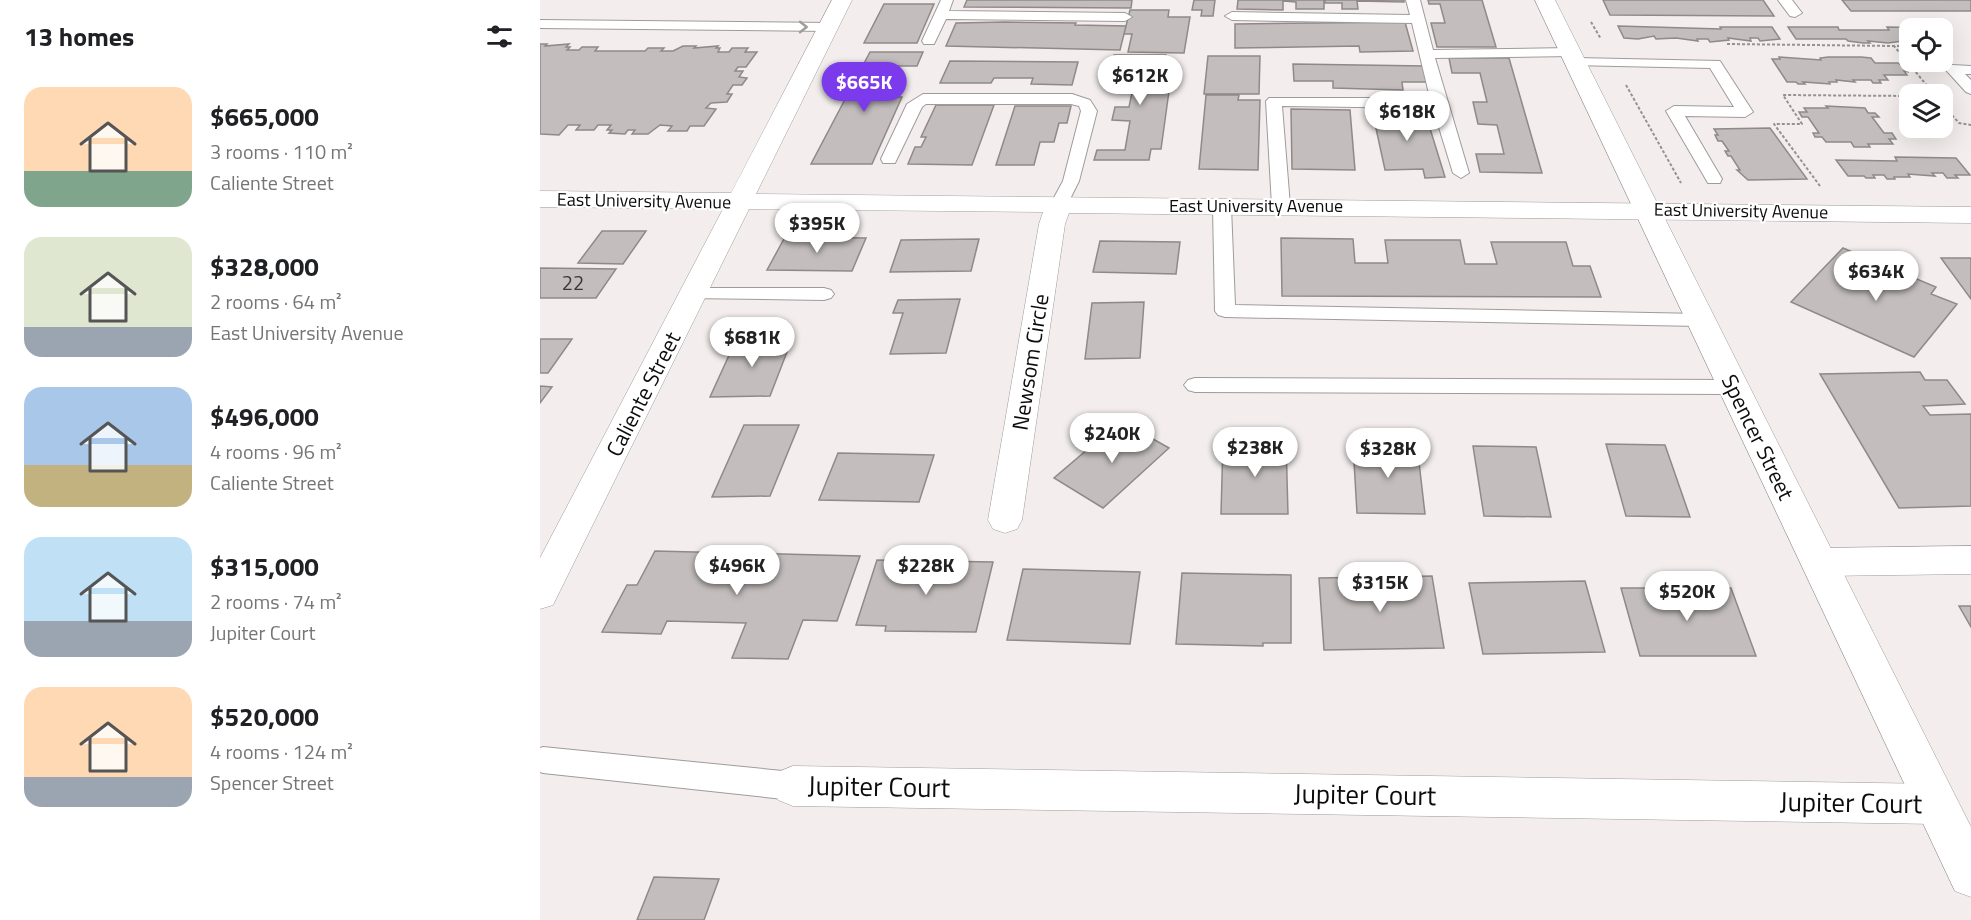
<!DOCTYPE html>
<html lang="en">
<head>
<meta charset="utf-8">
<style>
  body { margin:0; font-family:"Titillium Web",sans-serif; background:#f6f6f6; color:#202124; height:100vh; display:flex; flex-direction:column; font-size:22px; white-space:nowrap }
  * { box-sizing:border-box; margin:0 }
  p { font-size:20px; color:#757577 }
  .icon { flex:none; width:33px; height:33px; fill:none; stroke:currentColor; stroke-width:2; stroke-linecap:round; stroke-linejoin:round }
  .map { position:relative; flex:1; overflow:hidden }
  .panel { display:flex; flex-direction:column; background:#fff; width:540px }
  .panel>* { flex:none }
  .tools { position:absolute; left:1359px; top:18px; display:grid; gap:12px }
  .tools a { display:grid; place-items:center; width:54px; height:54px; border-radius:12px; background:#fff; box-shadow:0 6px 24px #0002; font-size:30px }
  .price { position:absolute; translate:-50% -51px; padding:0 14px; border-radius:21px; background:#fff; color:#222; font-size:20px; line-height:39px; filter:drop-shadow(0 2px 3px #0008) }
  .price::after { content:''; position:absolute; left:50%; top:36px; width:18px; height:14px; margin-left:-9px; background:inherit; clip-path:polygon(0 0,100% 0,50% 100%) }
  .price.current { background:#7c3aed; color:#fff }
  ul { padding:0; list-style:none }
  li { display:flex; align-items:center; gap:18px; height:150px; padding:0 24px }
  li span { display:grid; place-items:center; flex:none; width:168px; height:120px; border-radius:18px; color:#555 }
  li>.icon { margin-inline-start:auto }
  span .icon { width:72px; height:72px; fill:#fffc; stroke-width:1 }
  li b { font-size:26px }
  h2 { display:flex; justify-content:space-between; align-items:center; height:72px; padding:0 24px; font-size:26px }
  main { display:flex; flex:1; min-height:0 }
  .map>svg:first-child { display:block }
</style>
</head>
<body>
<main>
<section class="panel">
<h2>13 homes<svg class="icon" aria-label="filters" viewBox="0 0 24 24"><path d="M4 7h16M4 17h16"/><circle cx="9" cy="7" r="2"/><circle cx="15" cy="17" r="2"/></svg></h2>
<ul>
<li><span style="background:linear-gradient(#ffd9b3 70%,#7fa58c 0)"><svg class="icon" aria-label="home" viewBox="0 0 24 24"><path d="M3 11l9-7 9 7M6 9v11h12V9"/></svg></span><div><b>$665,000</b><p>3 rooms · 110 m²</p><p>Caliente Street</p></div></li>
<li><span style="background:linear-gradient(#dfe7d0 75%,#9aa5b1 0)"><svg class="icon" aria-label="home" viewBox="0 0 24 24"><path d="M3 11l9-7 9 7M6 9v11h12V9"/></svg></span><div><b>$328,000</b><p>2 rooms · 64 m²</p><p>East University Avenue</p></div></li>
<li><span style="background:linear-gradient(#a9c7e8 65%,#c2b280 0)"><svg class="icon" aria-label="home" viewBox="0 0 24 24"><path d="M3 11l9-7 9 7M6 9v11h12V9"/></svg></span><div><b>$496,000</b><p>4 rooms · 96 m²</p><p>Caliente Street</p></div></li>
<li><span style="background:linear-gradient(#bfe0f5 70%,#9aa5b1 0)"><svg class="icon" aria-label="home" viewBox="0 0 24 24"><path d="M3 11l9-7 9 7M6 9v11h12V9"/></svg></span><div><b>$315,000</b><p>2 rooms · 74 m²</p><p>Jupiter Court</p></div></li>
<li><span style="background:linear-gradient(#ffd9b3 75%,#9aa5b1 0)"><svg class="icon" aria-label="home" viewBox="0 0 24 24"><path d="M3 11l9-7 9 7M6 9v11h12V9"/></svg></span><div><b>$520,000</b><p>4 rooms · 124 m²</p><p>Spencer Street</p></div></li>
</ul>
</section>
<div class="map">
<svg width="1431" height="920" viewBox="0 0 1431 920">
  <rect width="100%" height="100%" fill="#f3eded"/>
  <path fill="#c3bdbd" stroke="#8f8a89" stroke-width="1.5" d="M427,0H592L591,8L424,7Z
    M654,0H675L673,16H661L662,10H652Z
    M698,0H784V9H756V2L743,1V10L697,9Z
    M785,0H864V2L817,1L818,9H802V3H785Z
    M888,0H942L956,47H897L891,23H905L900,4H889Z
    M1063,0H1223L1234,16L1070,15Z
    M1302,0H1431V11H1311Z
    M344,4H394L377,43H324Z
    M590,10H629L628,17H650L644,53L588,52L592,34H584Z
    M465,22L536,23L535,25L586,26L580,50L406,46L416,23Z
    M865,22L873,51L820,52L819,46L695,48V24Z
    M1078,26L1181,29L1180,27H1232L1240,39L1220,41L1218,38H1210L1211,41L1188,38L1189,40L1170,42L1168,39H1157L1158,41L1136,38L1116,39L1114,36L1098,39L1084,38Z
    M1248,27H1298L1299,30H1349L1347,27L1401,28H1370V40L1348,43L1328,41L1330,43H1323L1308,41L1306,39H1256Z
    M0,44H7L5,46L29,44L26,47H30L27,50H39L42,47H58L55,51H105L108,48H124L121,51H133L143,46H156L154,48L178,46L176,48H180L178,52H189L192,48H208L205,52H217L206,67H198L195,71H203L199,77L207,78L202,85H193L187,94H192L187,102L171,103L166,108L176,109L164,126H150L147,131H128L132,126L120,125L108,134H92L95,130H88L85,134L69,133L72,130H67L71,125H58L54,130H36L40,125H28L19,135L0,134Z
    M330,52H383L377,66H353L339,97H362L332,164H271Z
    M574,55H626L622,84H630L621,149H611L609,160H554L557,150H585L590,121L572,120L575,107H589L594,83H568Z
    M668,56H720L719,94H664Z
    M1239,57L1281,60L1280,58L1288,57H1321L1331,58L1335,63H1358L1369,72L1364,71L1367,75H1344L1348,80H1339L1341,83H1333L1331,80H1313L1315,82L1296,80L1297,82H1289L1290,84L1263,82L1265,84H1258L1256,82H1247L1232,59H1240Z
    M909,58H969L1002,173L940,172L936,154H964L957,125L938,124L933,102H947L940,73H912Z
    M410,61L538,62L532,85L491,84L493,78H454L451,83H400Z
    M753,64L885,66L888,82H862L863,90L793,88V81H754Z
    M666,95H699L698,100H720L718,170L659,169Z
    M396,105H454L432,165L368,164L375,147H381L386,137H381Z
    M475,106H531L527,123H519L514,142H500L494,165H456Z
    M1286,106L1325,108L1328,113H1335L1339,117H1332L1344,133H1352L1356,139H1349L1353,144H1328L1330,147H1314L1311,142H1286L1282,137H1275L1273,133H1279L1268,117H1262L1259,112H1267L1264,108H1288Z
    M751,109L810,110L815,170L752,169Z
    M884,109L905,177L885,178L883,169L845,170L832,110Z
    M1230,128L1267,179L1208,180L1197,170H1200L1191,156H1188L1185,151H1189L1182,141H1178L1175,135H1178L1174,129Z
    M1355,157L1416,158L1430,175H1415L1418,178H1407L1403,173H1392L1395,176L1368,174L1370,177H1354L1355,179H1347L1344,175H1333L1335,178H1326L1324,176H1308L1296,160L1357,161Z
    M62,231H106L83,264L38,263Z
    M245,237L326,238L312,271L227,270Z
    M741,238L813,239L815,263H848L845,240H920L925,264H957L951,242H1026L1033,266H1050L1061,297L742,296Z
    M439,239L431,271L350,272L361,240Z
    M560,241L640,242L636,274L553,272Z
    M1303,248L1396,287L1391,294L1417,304L1374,357L1251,302Z
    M1401,258H1431V299Z
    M0,268L76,269L56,298H0Z
    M420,299L406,353L350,354L363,313H353L358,300Z
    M604,302L600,358L545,359L552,303Z
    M0,339H32L8,373H0Z
    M252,339L230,396L170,397L196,340Z
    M1380,372L1385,380H1407L1425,404L1383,406L1390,415L1431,414V506L1359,508L1280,374Z
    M0,386L12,387L0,403Z
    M581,421L629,448L563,508L514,478Z
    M204,425H259L230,496L172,497Z
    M746,441L748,514H681L683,442Z
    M813,444L877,445L885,514L817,513Z
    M1066,444L1125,445L1150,517L1086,516Z
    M933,446L996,447L1011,517L944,516Z
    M298,453L394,455L379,502L279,500Z
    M115,551L320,556L297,621L263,620L248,659L192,658L206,623L127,621L121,634L62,632L87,585H97Z
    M337,560L453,562L436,632L345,631L346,626L316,625Z
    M483,569L600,572L590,644L467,640Z
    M642,573L751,575V643H723V646L636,644Z
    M892,576L904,648L784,650L779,578Z
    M1045,581L1065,652L943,654L929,583Z
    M1081,588H1191L1216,656H1100Z
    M1419,606H1431V627Z
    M114,877L179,879L164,920H97Z"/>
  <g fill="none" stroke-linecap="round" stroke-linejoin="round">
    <g stroke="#a09b9b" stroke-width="2">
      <path id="service" d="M401,0H413L409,11L585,13L592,17L585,21L406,19L394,44H384L382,41Z
        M866,0H880L893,50L1031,48L1038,52L1031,56L895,58L929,173L921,178L913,173L893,108L742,106L750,206L747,210H735L732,206L726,101L729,98H890L872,23L692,20L685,16L692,12L870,15Z
        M1238,0H1252L1262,13L1255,17L1250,16Z
        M0,20L290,23L297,27L290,31L0,28Z
        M1036,58L1180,61L1213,112L1205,117L1145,116L1182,179L1180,183H1168L1126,111L1134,106L1194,107L1170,68L1031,65L1029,62L1031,59Z
        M1412,65L1431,66V74H1425L1431,80V94L1426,92L1405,69Z
        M383,94H532L550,100L557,111L539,181L525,209H513L510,205L523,181L541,111L539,106L531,104H386L382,107L355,163H343L341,159L367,104Z
        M682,202L688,203L691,207L695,305L1161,314L1168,316L1171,320L1168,324L1161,326L685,317L678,315L675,311L673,207L676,203Z
        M154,288H284L291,290L294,294L291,298L284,300L147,298L144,294L147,290Z
        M655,378L1193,380L1200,382L1204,387L1200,392L1193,394L655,392L648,390L644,385L648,380Z
        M3,747L253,772L263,776L267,786L263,796L253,800L3,773L0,772V748Z"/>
    </g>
    <g stroke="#a09b9b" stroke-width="1">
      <path id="minor" d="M292,0H312L216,194L1431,207V223L529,213L525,224L482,520L477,529L465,533L453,529L448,520L499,224L503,212L209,209L13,605L0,609V558L183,209L0,207V191L191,193Z
        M1431,546V574L1281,576L1268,572L1263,562L1268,552L1281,548Z
        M253,766L1397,784L1412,790L1418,804L1412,818L1397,824L253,806L238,800L232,786L238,772Z"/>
    </g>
    <g stroke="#a09b9b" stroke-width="1">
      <path id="tertiary" d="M995,0H1015L1431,827V897L1415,891Z"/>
    </g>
    <path stroke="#979292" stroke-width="2" stroke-dasharray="3 2" stroke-linecap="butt" d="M1051,22L1061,39
      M1187,44L1354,46
      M1370,46H1354L1394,94
      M1086,85L1141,183
      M1402,104L1419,123L1431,125
      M1280,186L1234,124H1262L1243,95L1370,96"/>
    <use href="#service" fill="#fff" fill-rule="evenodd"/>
    <use href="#minor" fill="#fff" fill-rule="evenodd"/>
    <use href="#tertiary" fill="#fff" fill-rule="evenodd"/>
  </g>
  <defs><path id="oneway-chevron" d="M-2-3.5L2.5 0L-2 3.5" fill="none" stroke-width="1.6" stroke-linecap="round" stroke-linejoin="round" transform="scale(1.5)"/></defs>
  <use stroke="#9e9d9d" href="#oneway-chevron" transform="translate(263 27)"/>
  <g text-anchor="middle" stroke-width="4.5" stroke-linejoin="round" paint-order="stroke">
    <g font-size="18" fill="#0d0b0b" stroke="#fff">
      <text transform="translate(104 201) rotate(1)" y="6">East University Avenue</text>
      <text x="716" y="212">East University Avenue</text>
      <text transform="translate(1201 211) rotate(1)" y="6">East University Avenue</text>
    </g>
    <g font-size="20" fill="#3a3838">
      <text x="33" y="290">22</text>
    </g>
    <g font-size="22" fill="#0d0b0b" stroke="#fff">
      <text transform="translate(490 362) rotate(-81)" y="8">Newsom Circle</text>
      <text transform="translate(103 394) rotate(-63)" y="8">Caliente Street</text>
      <text transform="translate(1218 437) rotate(64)" y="8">Spencer Street</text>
    </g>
    <g font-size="27" fill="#0d0b0b" stroke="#fff">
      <text transform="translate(339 787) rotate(1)" y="9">Jupiter Court</text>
      <text transform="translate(825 795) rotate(1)" y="9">Jupiter Court</text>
      <text transform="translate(1311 803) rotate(1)" y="9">Jupiter Court</text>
    </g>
  </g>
</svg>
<div class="tools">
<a><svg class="icon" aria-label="locate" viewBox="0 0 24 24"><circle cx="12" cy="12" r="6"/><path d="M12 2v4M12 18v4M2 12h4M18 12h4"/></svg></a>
<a><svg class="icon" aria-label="layers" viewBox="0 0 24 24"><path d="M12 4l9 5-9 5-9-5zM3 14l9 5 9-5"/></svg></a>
</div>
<b class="price" style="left:600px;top:106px">$612K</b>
<b class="price current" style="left:324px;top:113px">$665K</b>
<b class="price" style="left:867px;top:142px">$618K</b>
<b class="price" style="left:277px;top:254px">$395K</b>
<b class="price" style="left:1336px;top:302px">$634K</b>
<b class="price" style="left:212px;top:368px">$681K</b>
<b class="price" style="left:572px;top:464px">$240K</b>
<b class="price" style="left:715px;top:478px">$238K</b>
<b class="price" style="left:848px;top:479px">$328K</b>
<b class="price" style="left:197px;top:596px">$496K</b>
<b class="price" style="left:386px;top:596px">$228K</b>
<b class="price" style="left:840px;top:613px">$315K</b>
<b class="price" style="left:1147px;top:622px">$520K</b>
</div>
</main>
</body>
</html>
